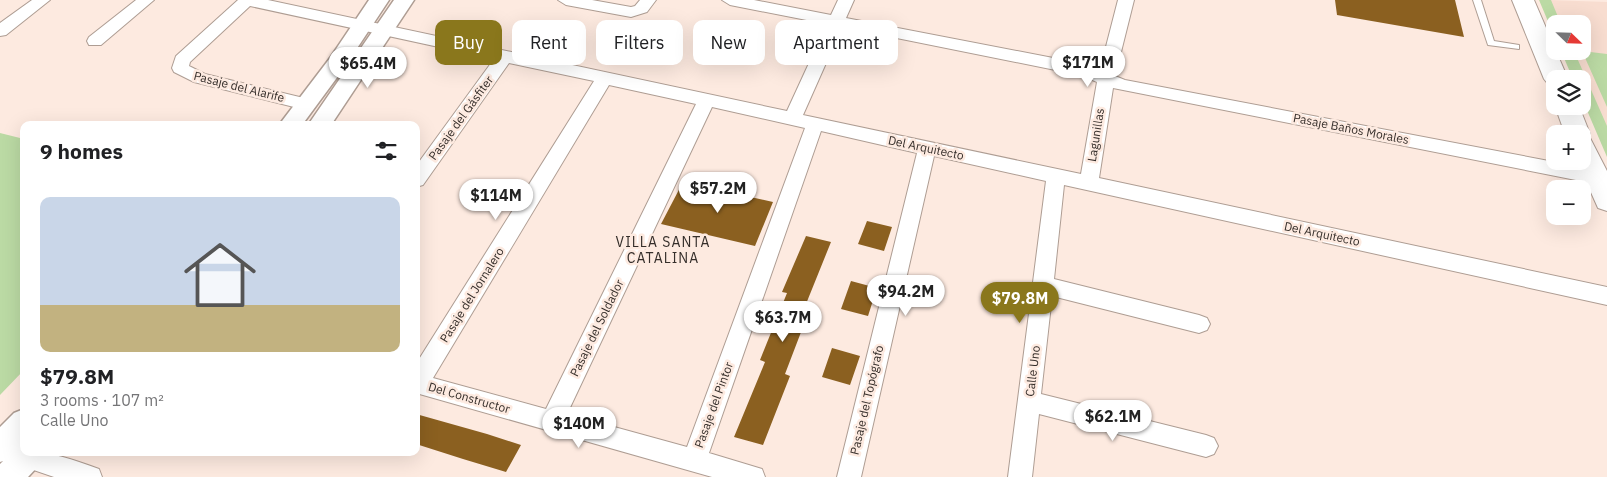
<!DOCTYPE html>
<html lang="en">
<head>
<meta charset="utf-8">
<style>
  body { margin:0; font-family:"IBM Plex Sans",sans-serif; background:#f6f6f6; color:#202124; height:100vh; display:flex; flex-direction:column; font-size:19px; white-space:nowrap }
  * { box-sizing:border-box; margin:0 }
  p { font-size:16px; color:#757577 }
  .icon { flex:none; width:28px; height:28px; fill:none; stroke:currentColor; stroke-width:2; stroke-linecap:round; stroke-linejoin:round }
  .map { position:relative; flex:1; overflow:hidden }
  .sheet { position:absolute; left:20px; top:121px; width:400px; height:335px; display:flex; flex-direction:column; background:#fff; border-radius:10px; box-shadow:0 5px 20px #0002 }
  .sheet>* { flex:none }
  .banner { position:absolute; left:435px; top:20px; width:475px; height:45px; display:flex; gap:10px }
  .needle { width:32px; rotate:113deg }
  .buttons { position:absolute; left:1546px; top:15px; display:grid; gap:10px }
  .buttons a { display:grid; place-items:center; width:45px; height:45px; border-radius:10px; background:#fff; box-shadow:0 5px 20px #0002; font-size:25px }
  .price { position:absolute; translate:-50% -42px; padding:0 11px; border-radius:18px; background:#fff; color:#222; font-size:16px; line-height:32px; filter:drop-shadow(0 1px 2px #0008) }
  .price::after { content:''; position:absolute; left:50%; top:30px; width:15px; height:11px; margin-left:-8px; background:inherit; clip-path:polygon(0 0,100% 0,50% 100%) }
  .price.selected { background:#8a771c; color:#fff }
  ul { padding:0; list-style:none }
  li { display:grid; align-content:center; gap:10px; height:265px; padding:0 20px }
  li span { display:grid; place-items:center; height:155px; border-radius:10px; color:#555 }
  li>.icon { margin-inline-start:auto }
  span .icon { width:90px; height:90px; fill:#fffc; stroke-width:1 }
  li b { font-size:21px }
  h2 { display:flex; justify-content:space-between; align-items:center; height:60px; padding:0 20px; font-size:21px }
  .tag { padding:0 18px; border-radius:10px; background:#fff; box-shadow:0 5px 20px #0002; font-size:18px; line-height:45px }
  .tag.selected { background:#8a771c; color:#fff }
  .map>svg:first-child { display:block }
</style>
</head>
<body>
<div class="map">
<svg width="1607" height="477" viewBox="0 0 1607 477">
  <rect width="100%" height="100%" fill="#fdeae0"/>
  <path fill="#f8ddd0" d="M1549,0L1607,2V131L1572,51H1582V24H1560Z"/>
  <path fill="#bbdaa4" d="M1539,0H1551L1561,24H1555V38Z
    M1561,51H1574L1607,126V157L1583,101L1582,79H1573Z
    M1582,51L1607,54V107Z
    M0,133L24,139V370L0,395Z"/>
  <path fill="#8b6020" d="M1335,0H1455L1464,37L1337,15Z
    M683,182L773,202L755,246L661,224Z
    M867,221L892,227L884,251L858,244Z
    M806,236L831,242L806,304L811,306L785,374L790,376L763,445L734,437L765,362L760,360L787,293L782,292Z
    M851,281L877,288L868,316L841,309Z
    M832,348L860,356L850,385L822,377Z
    M416,414L487,434L521,445L506,472L463,459L416,444Z"/>
  <g fill="none" stroke-linecap="round" stroke-linejoin="round">
    <g stroke="#ae9d93" stroke-width="2">
      <path id="service" d="M1473,0H1481L1494,41L1519,45V49L1488,45Z"/>
    </g>
    <g stroke="#ae9d93" stroke-width="2">
      <path id="minor" d="M32,0H50L6,35L0,36V23Z
        M136,0H154L101,45H89L87,41L89,37Z
        M238,0H268L787,111L827,24L730,5L722,0H754L831,15L838,0H854L846,18L1084,64L1100,70L1118,0H1134L1115,76L1125,80L1596,170L1603,172L1605,177L1603,182L1596,184L1113,88L1099,178L1607,287V305L1064,185L1054,279L1199,315L1207,318L1210,324L1207,330L1199,333L1052,296L1041,394L1206,435L1214,438L1218,446L1214,454L1206,457L1039,414L1032,477H1008L1046,181L934,156L861,477H837L917,153L821,131L709,453L762,469L765,477H712L416,393V364L594,81L509,63L423,185L416,187V166L494,59L250,6L190,62L189,66L205,74L312,100L315,104L312,108L306,110L194,82L174,72L172,68L176,56ZM842,27L1080,75L1097,82L1081,174L803,115ZM609,85L696,104L546,409L433,378ZM712,107L805,128L687,447L567,414Z
        M558,0H592L631,7L635,6L640,0H656L647,12L631,17L566,5Z
        M24,447V452C52,452 72,459 99,469L102,477H54L19,465L15,457L19,449Z"/>
    </g>
    <g stroke="#ae9d93" stroke-width="3">
      <path id="tertiary" d="M369,0H389L344,68L302,125H279L330,58Z
        M394,0H414L331,125H308Z
        M24,409V452H46L42,462L28,477H0V464L3,461L0,462V427L14,413Z"/>
    </g>
    <g stroke="#ae9d93" stroke-width="2">
      <path id="primary" d="M1512,0H1534L1568,79H1555V86L1548,84L1544,79Z
        M1555,106H1579L1590,134L1589,136L1607,171V211L1598,208L1577,161H1582V134H1565Z"/>
    </g>
    <use href="#service" fill="#fff" fill-rule="evenodd"/>
    <use href="#minor" fill="#fff" fill-rule="evenodd"/>
    <use href="#tertiary" fill="#fff" fill-rule="evenodd"/>
    <use href="#primary" fill="#fff" fill-rule="evenodd"/>
  </g>
  <g text-anchor="middle" stroke-width="5" stroke-linejoin="round" paint-order="stroke">
    <g font-size="12" fill="#352e2a" stroke="#fdeae0">
      <text transform="translate(239 87) rotate(14)" y="4">Pasaje del Alarife</text>
      <text transform="translate(461 118) rotate(-54)" y="4">Pasaje del Gásfiter</text>
      <text transform="translate(1351 129) rotate(11)" y="4">Pasaje Baños Morales</text>
      <text transform="translate(1096 135) rotate(-81)" y="4">Lagunillas</text>
      <text transform="translate(926 148) rotate(12)" y="4">Del Arquitecto</text>
      <text transform="translate(1322 234) rotate(12)" y="4">Del Arquitecto</text>
      <text transform="translate(472 295) rotate(-58)" y="4">Pasaje del Jornalero</text>
      <text transform="translate(597 328) rotate(-64)" y="4">Pasaje del Soldador</text>
      <text transform="translate(1033 371) rotate(-83)" y="4">Calle Uno</text>
      <text transform="translate(469 398) rotate(16)" y="4">Del Constructor</text>
      <text transform="translate(867 400) rotate(-77)" y="4">Pasaje del Topógrafo</text>
      <text transform="translate(714 405) rotate(-70)" y="4">Pasaje del Pintor</text>
    </g>
    <g font-size="14" letter-spacing="1" fill="#352e2a" stroke="#fdeae0">
      <text x="663" y="247">VILLA SANTA<tspan x="663" dy="16">CATALINA</tspan></text>
    </g>
  </g>
</svg>
<div class="buttons">
<a><svg class="needle" viewBox="-14 -14 28 28"><path d="M0-13l5 13h-10z" fill="#e53935"/><path d="M0 13l5-13h-10z" fill="#757577"/></svg></a>
<a><svg class="icon" aria-label="layers" viewBox="0 0 24 24"><path d="M12 4l9 5-9 5-9-5zM3 14l9 5 9-5"/></svg></a>
<a>+</a>
<a>−</a>
</div>
<b class="price" style="left:1088px;top:88px">$171M</b>
<b class="price" style="left:368px;top:89px">$65.4M</b>
<b class="price" style="left:718px;top:214px">$57.2M</b>
<b class="price" style="left:496px;top:221px">$114M</b>
<b class="price" style="left:906px;top:317px">$94.2M</b>
<b class="price selected" style="left:1020px;top:324px">$79.8M</b>
<b class="price" style="left:783px;top:343px">$63.7M</b>
<b class="price" style="left:1113px;top:442px">$62.1M</b>
<b class="price" style="left:579px;top:449px">$140M</b>
<div class="banner">
<a class="tag selected">Buy</a>
<a class="tag">Rent</a>
<a class="tag">Filters</a>
<a class="tag">New</a>
<a class="tag">Apartment</a>
</div>
<section class="sheet">
<h2>9 homes<svg class="icon" aria-label="filters" viewBox="0 0 24 24"><path d="M4 7h16M4 17h16"/><circle cx="9" cy="7" r="2"/><circle cx="15" cy="17" r="2"/></svg></h2>
<ul>
<li><span style="background:linear-gradient(#c9d6e8 70%,#c2b280 0)"><svg class="icon" aria-label="home" viewBox="0 0 24 24"><path d="M3 11l9-7 9 7M6 9v11h12V9"/></svg></span><div><b>$79.8M</b><p>3 rooms · 107 m²</p><p>Calle Uno</p></div></li>
</ul>
</section>
</div>
</body>
</html>
